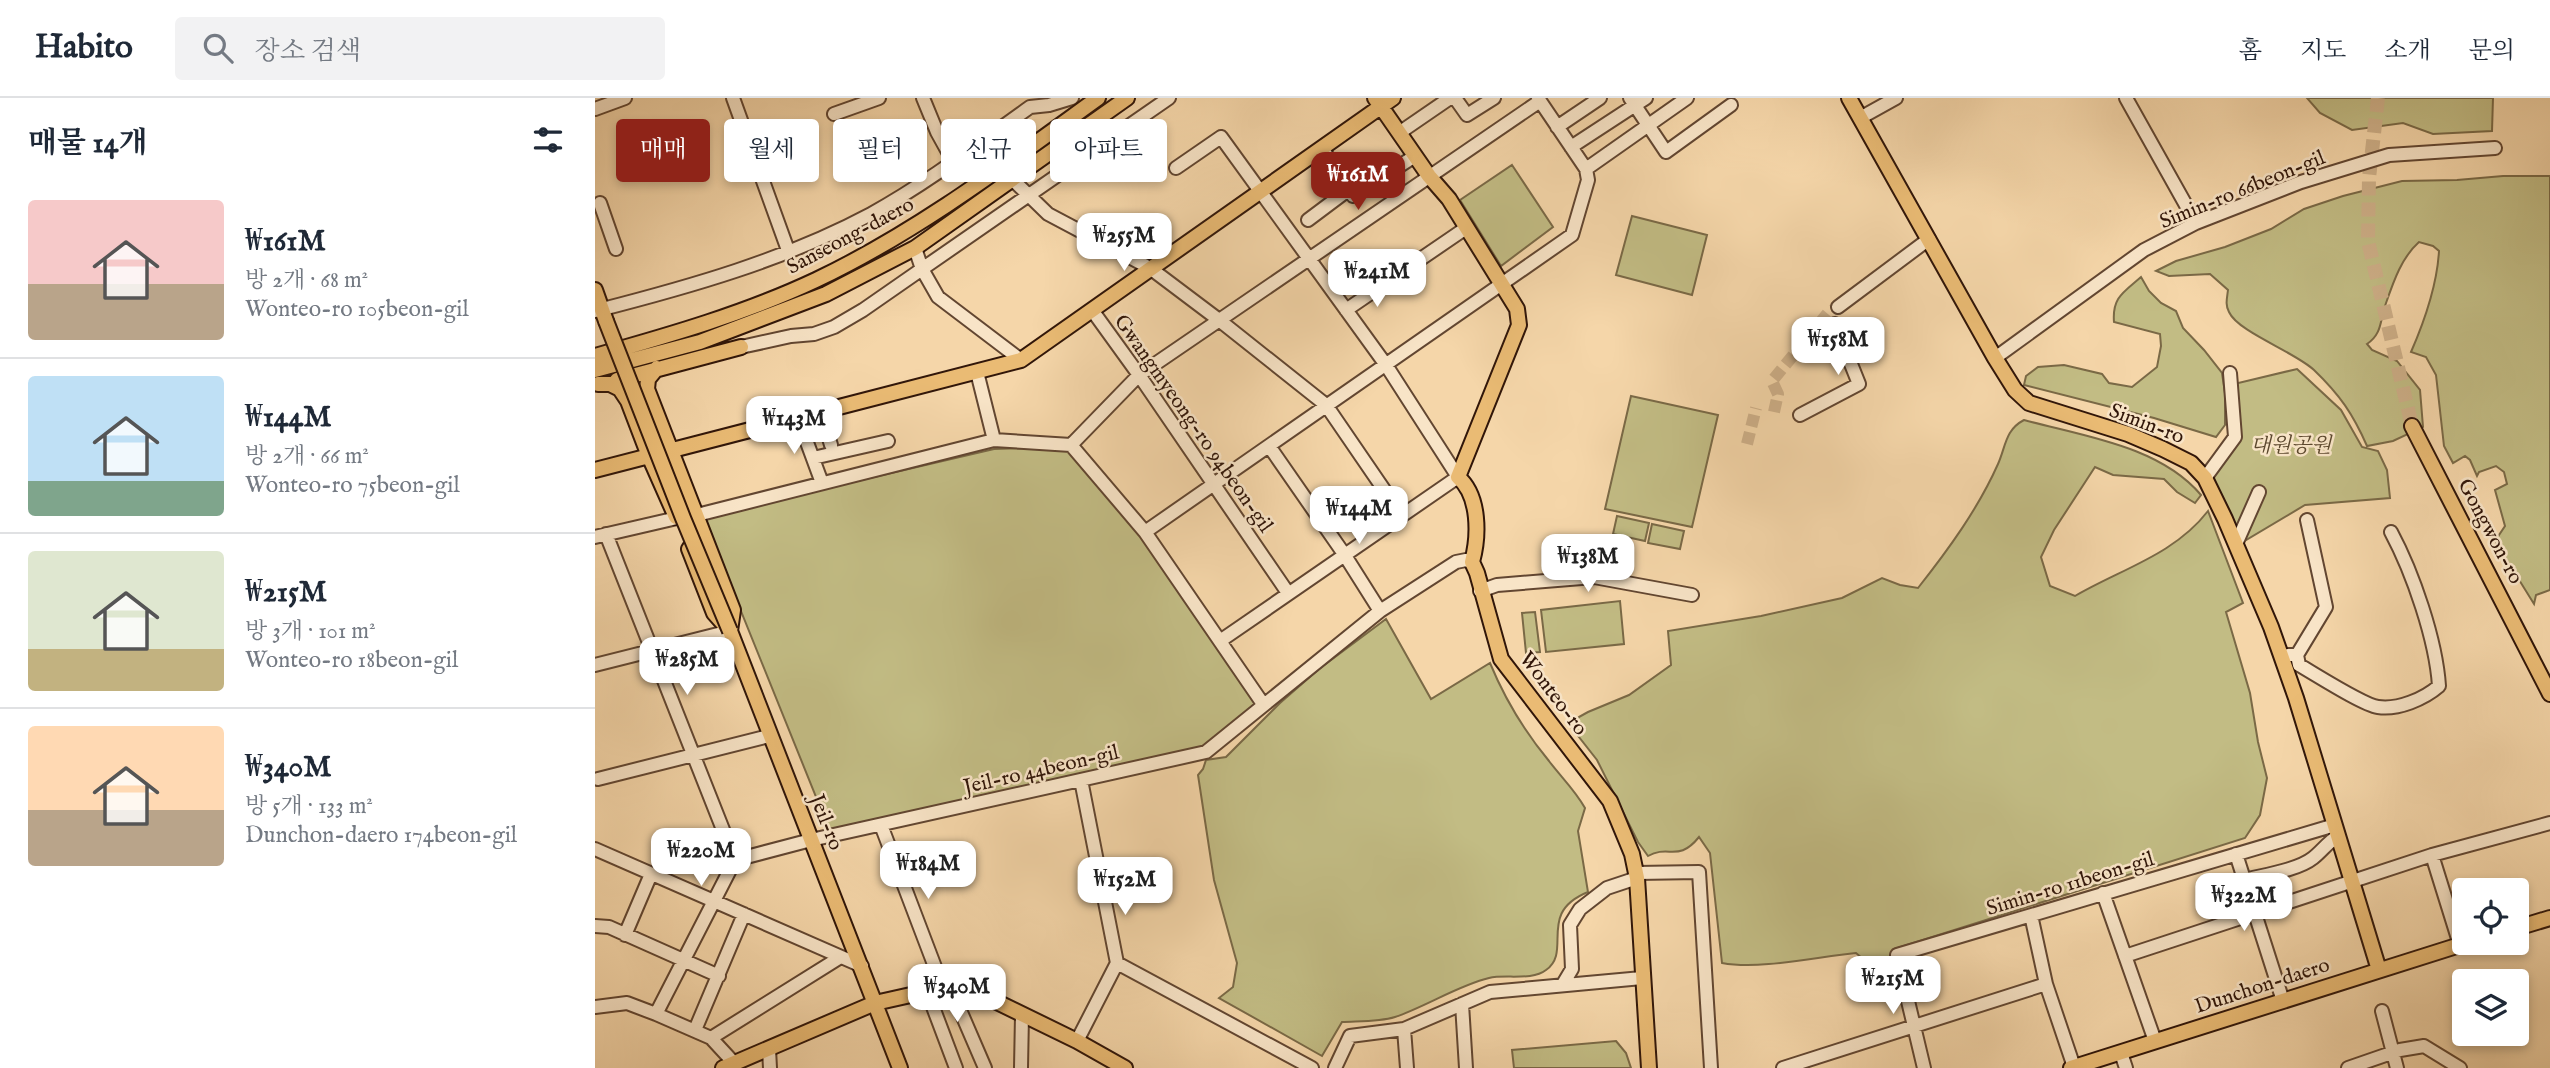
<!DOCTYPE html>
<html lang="ko">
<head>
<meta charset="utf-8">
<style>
  body { margin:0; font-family:"IM FELL English","Noto Serif KR",serif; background:#f2f2f3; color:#1f2937; height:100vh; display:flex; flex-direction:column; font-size:26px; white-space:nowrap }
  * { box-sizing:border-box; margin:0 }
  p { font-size:23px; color:#747a83 }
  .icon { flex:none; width:38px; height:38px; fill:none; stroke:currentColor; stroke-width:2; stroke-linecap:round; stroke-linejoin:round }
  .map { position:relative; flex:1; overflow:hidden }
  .panel { display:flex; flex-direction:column; background:#fff; width:595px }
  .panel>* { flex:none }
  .banner { position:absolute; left:21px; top:21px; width:665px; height:63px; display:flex; gap:14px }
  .controls { position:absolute; left:1857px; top:780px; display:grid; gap:14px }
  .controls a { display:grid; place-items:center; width:77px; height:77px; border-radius:7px; background:#fff; box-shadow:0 4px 10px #0003; font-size:35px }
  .price { position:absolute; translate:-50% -60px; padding:0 16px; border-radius:14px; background:#fff; color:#222; font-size:23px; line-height:46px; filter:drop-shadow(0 2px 4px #0008) }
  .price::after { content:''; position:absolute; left:50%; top:42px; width:21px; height:16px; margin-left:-10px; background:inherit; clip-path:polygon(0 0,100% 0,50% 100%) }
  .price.active { background:#8f2418; color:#fff }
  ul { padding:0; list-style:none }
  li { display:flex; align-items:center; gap:21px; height:175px; padding:0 28px }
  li+li { border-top:2px solid #e0e1e3 }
  li span { display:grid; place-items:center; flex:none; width:196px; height:140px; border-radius:7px; color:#555 }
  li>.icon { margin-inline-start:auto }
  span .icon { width:84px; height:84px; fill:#fffc; stroke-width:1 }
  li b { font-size:30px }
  h2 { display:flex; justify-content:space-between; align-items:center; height:84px; padding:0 28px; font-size:30px }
  .pill { padding:0 24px; border-radius:7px; background:#fff; box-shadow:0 4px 10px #0003; font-size:24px; line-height:63px }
  .pill.active { background:#8f2418; color:#fff }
  header { display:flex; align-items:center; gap:42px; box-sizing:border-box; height:98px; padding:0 35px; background:#fff; border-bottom:2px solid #e0e1e3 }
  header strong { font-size:33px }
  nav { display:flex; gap:38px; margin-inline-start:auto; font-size:24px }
  .search { width:490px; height:63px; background:#f2f2f3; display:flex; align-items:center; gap:18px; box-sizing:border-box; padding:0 24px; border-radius:7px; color:#747a83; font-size:26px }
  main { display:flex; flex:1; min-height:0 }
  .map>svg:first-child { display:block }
</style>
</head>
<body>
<header>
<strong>Habito</strong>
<div class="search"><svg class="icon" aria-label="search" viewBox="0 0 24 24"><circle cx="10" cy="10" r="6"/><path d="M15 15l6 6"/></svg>장소 검색</div>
<nav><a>홈</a><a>지도</a><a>소개</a><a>문의</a></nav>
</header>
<main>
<section class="panel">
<h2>매물 14개<svg class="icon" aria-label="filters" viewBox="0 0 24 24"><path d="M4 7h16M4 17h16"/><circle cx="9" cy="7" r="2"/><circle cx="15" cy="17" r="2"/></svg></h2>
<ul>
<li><span style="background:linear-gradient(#f6c9c9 60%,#b9a48a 0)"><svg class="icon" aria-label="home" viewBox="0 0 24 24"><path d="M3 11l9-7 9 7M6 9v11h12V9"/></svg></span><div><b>₩161M</b><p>방 2개 · 68 m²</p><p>Wonteo-ro 105beon-gil</p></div></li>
<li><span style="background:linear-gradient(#bfe0f5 75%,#7fa58c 0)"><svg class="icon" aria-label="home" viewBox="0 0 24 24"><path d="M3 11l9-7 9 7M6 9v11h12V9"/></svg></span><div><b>₩144M</b><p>방 2개 · 66 m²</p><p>Wonteo-ro 75beon-gil</p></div></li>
<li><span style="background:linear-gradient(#dfe7d0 70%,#c2b280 0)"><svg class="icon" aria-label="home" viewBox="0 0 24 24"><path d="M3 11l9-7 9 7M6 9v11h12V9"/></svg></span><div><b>₩215M</b><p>방 3개 · 101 m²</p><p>Wonteo-ro 18beon-gil</p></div></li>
<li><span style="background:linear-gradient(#ffd9b3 60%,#b9a48a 0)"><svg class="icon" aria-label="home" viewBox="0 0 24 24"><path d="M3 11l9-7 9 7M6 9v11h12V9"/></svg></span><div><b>₩340M</b><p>방 5개 · 133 m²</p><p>Dunchon-daero 174beon-gil</p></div></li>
</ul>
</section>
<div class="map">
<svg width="1955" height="970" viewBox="0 0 1955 970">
  <rect width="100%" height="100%" fill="#f5d6a9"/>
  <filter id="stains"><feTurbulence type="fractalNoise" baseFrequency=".00286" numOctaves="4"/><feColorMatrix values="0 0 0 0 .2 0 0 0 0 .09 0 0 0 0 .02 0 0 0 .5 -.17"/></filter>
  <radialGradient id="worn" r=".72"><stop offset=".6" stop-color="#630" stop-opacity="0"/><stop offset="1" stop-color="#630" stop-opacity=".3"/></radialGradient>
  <path fill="#c2bc84" stroke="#7a6946" stroke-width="2" d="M1712,0H1898L1897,33L1838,36L1808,25L1757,32L1725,15Z
    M917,67L958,129L906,168L865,102Z
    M1908,78H1955V492L1941,497L1939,506L1900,443L1910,428L1900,392L1912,386L1909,374L1901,368L1884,374L1882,378L1875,362L1870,358L1858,365L1849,348L1841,277L1831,259L1816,254C1830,222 1842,188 1844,153L1838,148L1824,144C1806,160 1798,185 1790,208C1785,223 1787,236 1772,246L1777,252L1802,263L1825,292L1828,329L1798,343L1772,348C1758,316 1745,297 1719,272C1700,254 1643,234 1634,214C1630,207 1632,200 1633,192L1615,176L1574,178L1561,173L1581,163L1630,149L1676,131L1709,111L1748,98L1807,83L1862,82Z
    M1037,118L1112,137L1097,197L1021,177Z
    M1546,179L1554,193L1566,205L1581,213L1588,230L1609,252L1627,275L1630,295V327L1621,339L1559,320L1429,287L1431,278L1443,269L1469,267L1507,276L1514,285L1537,289L1562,269L1566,248L1565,236L1519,224C1517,199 1529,194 1546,179Z
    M1702,271L1746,312L1767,349L1783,353L1792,372L1795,400L1710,407L1641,448L1611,367L1637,338L1639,286Z
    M1036,298L1123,317L1097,429L1010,411Z
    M1429,322C1488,338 1565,348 1606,397L1600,405L1582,394L1569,381L1518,377L1500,369L1459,432L1446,459L1455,488L1480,498C1526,471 1579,457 1613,413L1648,505L1631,514L1655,595L1663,644L1672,680L1665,717L1650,740L1299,851L1297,863L1275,867L1261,855C1221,859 1165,872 1127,865L1115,755L1104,739C1083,765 1074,746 1053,758L1043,744L1002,662L973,625L993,614L1034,597L1076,567L1073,533L1166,518L1247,500L1287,480L1305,487L1323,490C1353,452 1383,411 1403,366C1411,348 1410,332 1429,322Z
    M470,349L547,440L663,606L611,654L236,736L108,419L399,351Z
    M1022,418L1054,425L1050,443L1018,436Z
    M1057,426L1089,433L1085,451L1053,445Z
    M1025,503L1029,546L951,554L946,512Z
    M940,514L945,554L931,555L927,515Z
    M791,521L836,601L895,565C909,599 930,634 954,663C966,679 980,692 990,710L983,733L993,794C941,815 978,853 951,872C937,883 910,876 894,880C864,887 830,909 800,919C784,924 764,923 747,924L727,958L624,900L638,889L642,865L619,782L603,677L608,671L611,662L631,659L685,605L724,571Z
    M1021,943L1031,955L1036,970H919L917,952Z"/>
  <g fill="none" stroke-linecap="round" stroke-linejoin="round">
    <path stroke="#ceb089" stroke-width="12" stroke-dasharray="12 6" stroke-linecap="butt" d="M1179,314L1183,296L1177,283L1233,215L1243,209
      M1152,346L1161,310"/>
    <path stroke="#ceb089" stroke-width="14" stroke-dasharray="14 7" stroke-linecap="butt" d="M1783,0L1774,80L1773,143L1817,328"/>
    <g stroke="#624631" stroke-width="16">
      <path id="minor" d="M138,0L194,155
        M328,0L342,34L358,63
        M860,0L872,17L899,0
        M1035,0L1071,54L1136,7
        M1531,0L1601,125
        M0,11L30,0
        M239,16L284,0
        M1265,20L1301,0
        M962,29L1005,0
        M804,35L855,0
        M976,49L1051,0
        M727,50L758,98L820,58
        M581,70L626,39L791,267L863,379L625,543
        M991,71L1092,0
        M417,81L453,116L555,170L624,222L731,307L807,418
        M5,105L21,151
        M713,122L753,92
        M1243,209L1334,141
        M497,212L544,277L693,495
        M751,212L871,130
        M0,213C94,189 190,162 276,116C332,85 383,46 435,9L454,7L477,0
        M146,249L196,238L219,236L239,229L268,212L327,171L320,150
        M1400,260L1549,152L1601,125L1706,84L1794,57L1900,50
        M426,262L343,199L327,171L574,0
        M382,274L399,342
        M226,314L236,347
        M1205,317L1264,286L1240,226
        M203,320L227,385
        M476,347L544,277L945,3
        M674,348L749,456L785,513
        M218,360L293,343
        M1610,380L1640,339L1635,275
        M102,417L399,342L476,347L550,434L668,606
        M550,434L977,137L993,82L991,71L943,0
        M11,436L140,762
        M0,439L82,420
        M1641,446L1664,394
        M885,493L902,487L999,479L1097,497
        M1693,557H1702L1731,509L1712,422
        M1702,557L1704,567C1720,576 1768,607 1783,609C1803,612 1829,601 1844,588C1841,542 1818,475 1796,434
        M0,567L135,533
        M3,681L174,638
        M286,727L348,890L365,912L390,970
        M0,751L267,868
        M1641,756L1688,903
        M1837,757L1865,847
        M1042,775L1104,774L1116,970
        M1649,782C1669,777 1703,772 1718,760C1727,753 1733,744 1743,738
        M1508,795L1560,943
        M1436,817L1451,886L1479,969
        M0,828L14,829L124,878
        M30,837L56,776
        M1530,858L1837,757L1955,725
        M522,865L717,970
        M968,886L977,871L975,827L985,811L1012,790L1042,780
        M332,893L361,970
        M867,906L871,970
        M0,909L32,905L61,916L116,940L140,966
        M1787,913L1802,970
        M61,916L140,762L216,742L611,654L785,513L861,464L871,462L877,464
        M809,931L812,970
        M100,932L149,816
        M116,940L244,860
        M482,943L522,865L486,682
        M174,951L175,970
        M1526,955L1531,970
        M426,970L427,917
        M740,970L755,938L809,931L895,894L1047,880
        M1188,970L1451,886
        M1329,970L1302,857L1740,727
        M1753,970L1805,952L1829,948L1865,970"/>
    </g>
    <g stroke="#311609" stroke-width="18">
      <path id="major" d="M780,0L834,78L854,101L922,211L924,227L863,379C885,398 884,438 877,464L882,475L906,561L1015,703L1037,756L1042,780L1054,970
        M1254,0L1400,260L1420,292L1434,305L1533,336L1568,351L1596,365L1610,380L1630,421L1676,529L1701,600L1784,872
        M0,192L11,223
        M0,258C75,237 151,215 221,182C322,134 413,65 503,0
        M62,270L53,281L52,291L138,512L135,533
        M0,272L105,244L231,196L320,150L532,0
        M22,282L146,249
        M3,286H15L25,291L33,303L54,358L81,419
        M1817,328L1955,596
        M0,372L426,262L798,0
        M94,451L119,515L135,533L305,970
        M1922,830L1955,820
        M128,970L280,905L365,886L482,943L530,970
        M1476,970L1871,845"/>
    </g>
    <use href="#minor" stroke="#f8e4c7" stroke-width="12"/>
    <use href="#major" stroke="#eabb74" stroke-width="14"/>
    <g stroke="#311609" stroke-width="18" stroke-linecap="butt">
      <path id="major-bridge" d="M11,223L88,420L135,533"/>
    </g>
    <use href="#major-bridge" stroke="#eabb74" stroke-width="14"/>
  </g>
  <g text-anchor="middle" stroke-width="5" stroke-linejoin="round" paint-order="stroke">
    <g font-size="21" fill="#311609" stroke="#f8e4c7">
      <text transform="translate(1647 91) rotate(-22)" y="7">Simin-ro 66beon-gil</text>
      <text transform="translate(255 137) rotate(-28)" y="7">Sanseong-daero</text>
      <text transform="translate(599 325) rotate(55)" y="7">Gwangmyeong-ro 94beon-gil</text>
      <text transform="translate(1552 325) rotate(21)" y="7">Simin-ro</text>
      <text transform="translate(1896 433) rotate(62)" y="7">Gongwon-ro</text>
      <text transform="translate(959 595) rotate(53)" y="7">Wonteo-ro</text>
      <text transform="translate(446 671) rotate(-13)" y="7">Jeil-ro 44beon-gil</text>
      <text transform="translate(232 724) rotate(68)" y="7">Jeil-ro</text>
      <text transform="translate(1475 785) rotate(-17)" y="7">Simin-ro 11beon-gil</text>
      <text transform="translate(1667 887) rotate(-18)" y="7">Dunchon-daero</text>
    </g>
    <g font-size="21" font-style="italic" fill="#5c482e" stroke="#f8e4c7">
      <text x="1696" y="354">대원공원</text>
    </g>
  </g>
  <rect width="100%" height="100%" filter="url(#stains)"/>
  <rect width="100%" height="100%" fill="url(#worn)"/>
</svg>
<div class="controls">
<a><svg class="icon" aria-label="locate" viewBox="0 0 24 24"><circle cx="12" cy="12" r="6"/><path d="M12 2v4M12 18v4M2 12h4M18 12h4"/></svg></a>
<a><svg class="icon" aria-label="layers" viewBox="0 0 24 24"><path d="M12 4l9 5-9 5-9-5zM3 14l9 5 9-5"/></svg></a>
</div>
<b class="price active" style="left:763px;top:114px">₩161M</b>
<b class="price" style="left:529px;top:175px">₩255M</b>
<b class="price" style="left:782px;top:211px">₩241M</b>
<b class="price" style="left:1243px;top:279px">₩158M</b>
<b class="price" style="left:199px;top:358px">₩143M</b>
<b class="price" style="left:764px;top:448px">₩144M</b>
<b class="price" style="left:993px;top:496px">₩138M</b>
<b class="price" style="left:92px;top:599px">₩285M</b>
<b class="price" style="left:106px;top:790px">₩220M</b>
<b class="price" style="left:333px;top:803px">₩184M</b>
<b class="price" style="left:530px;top:819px">₩152M</b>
<b class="price" style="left:1649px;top:835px">₩322M</b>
<b class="price" style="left:1298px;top:918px">₩215M</b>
<b class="price" style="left:362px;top:926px">₩340M</b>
<div class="banner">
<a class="pill active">매매</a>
<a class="pill">월세</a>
<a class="pill">필터</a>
<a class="pill">신규</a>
<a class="pill">아파트</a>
</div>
</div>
</main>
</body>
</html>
